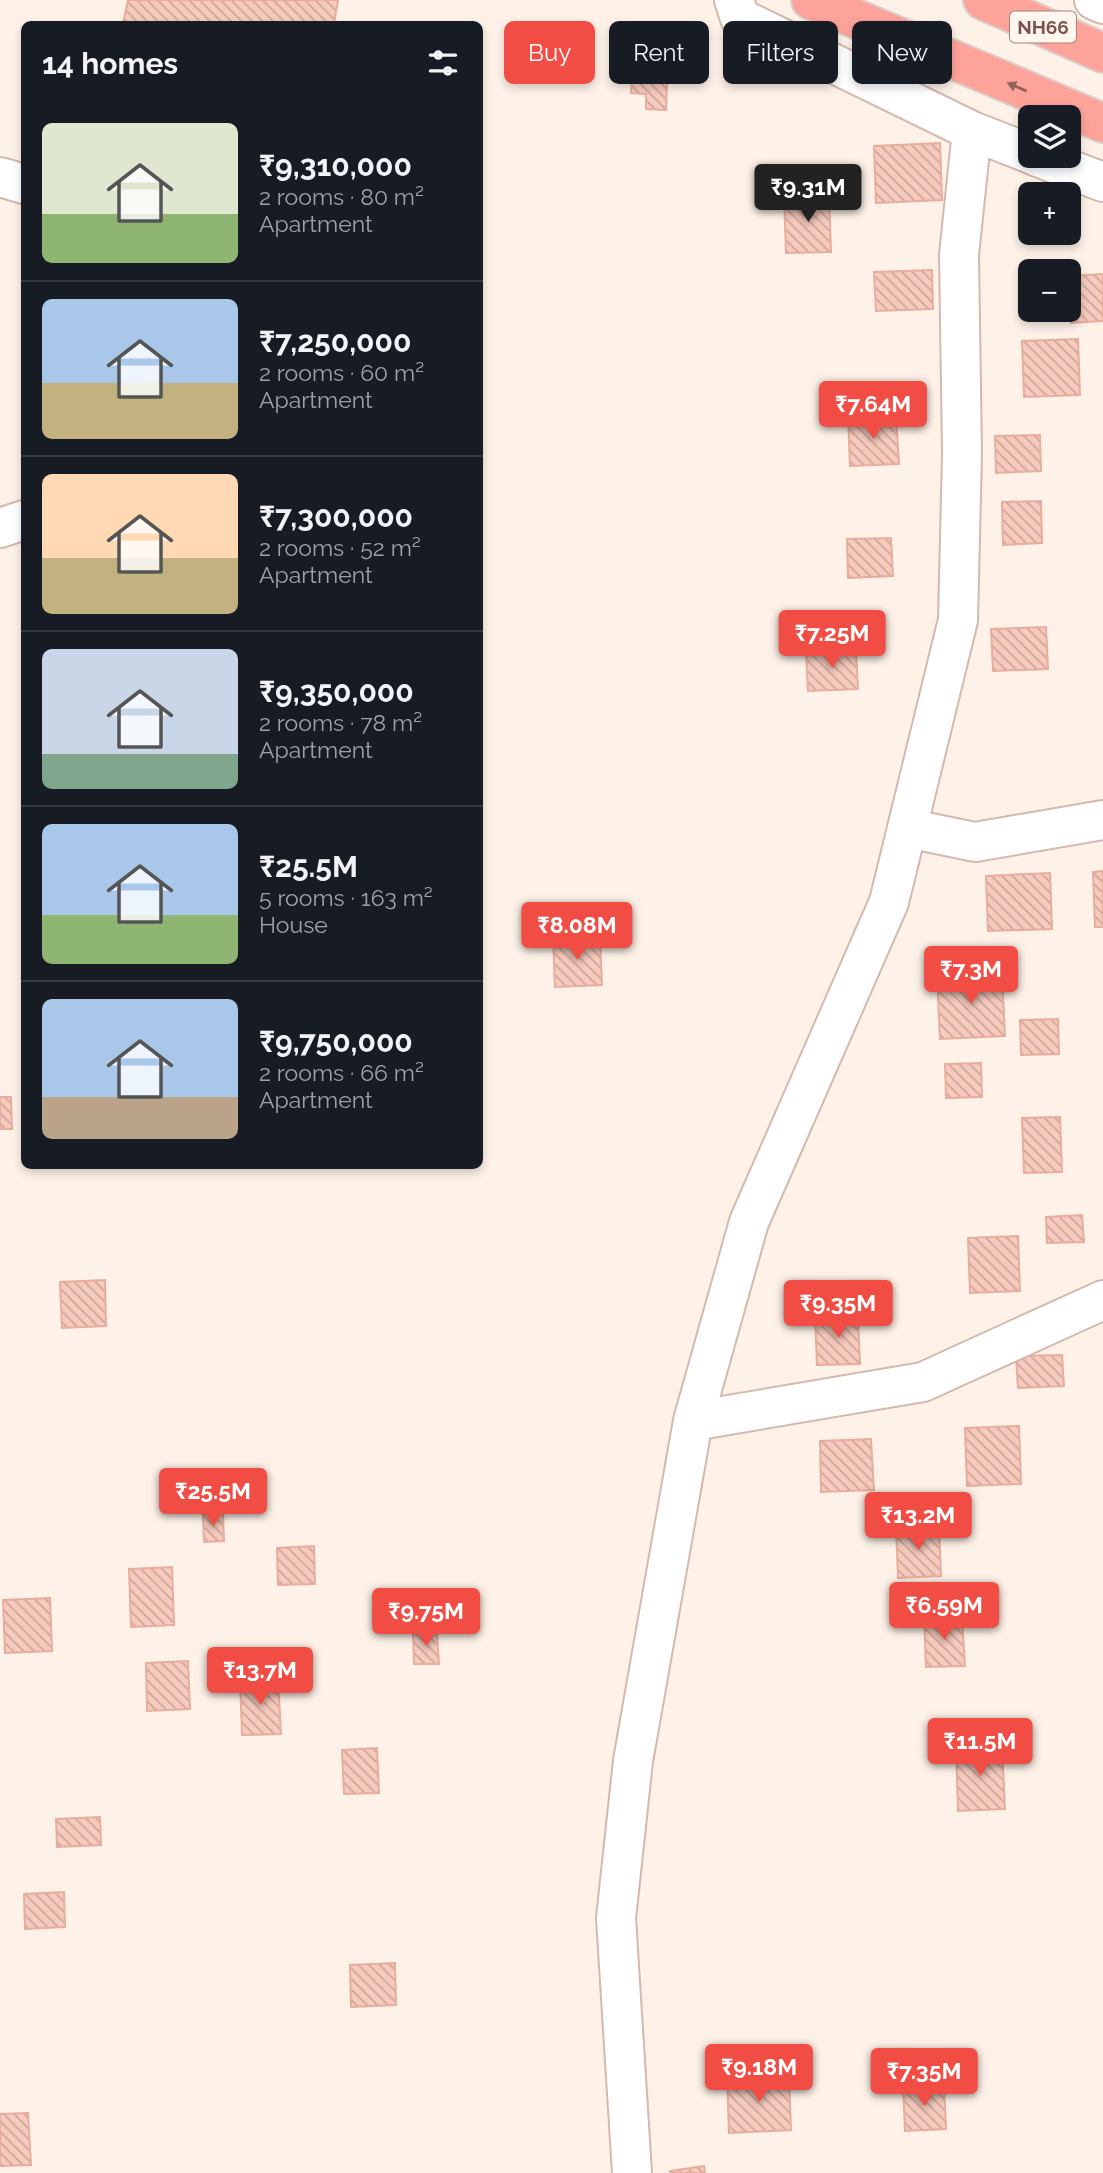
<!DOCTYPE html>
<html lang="en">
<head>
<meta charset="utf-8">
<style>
  body { margin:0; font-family:Raleway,sans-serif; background:#242831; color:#f1f3f6; height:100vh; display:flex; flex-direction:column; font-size:26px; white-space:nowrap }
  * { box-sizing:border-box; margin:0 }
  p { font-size:23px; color:#9ea1a6 }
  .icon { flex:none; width:38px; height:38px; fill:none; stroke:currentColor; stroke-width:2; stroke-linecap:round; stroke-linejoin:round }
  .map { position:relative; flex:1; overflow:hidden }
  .panel { position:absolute; left:21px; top:21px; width:462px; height:1148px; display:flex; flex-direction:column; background:#171b24; border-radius:10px; box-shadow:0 4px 10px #0003 }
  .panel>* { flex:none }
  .top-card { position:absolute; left:504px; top:21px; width:494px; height:63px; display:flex; gap:14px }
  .tools { position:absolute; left:1018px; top:105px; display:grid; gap:14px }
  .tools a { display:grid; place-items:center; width:63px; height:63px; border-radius:10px; background:#171b24; box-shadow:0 4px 10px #0003; font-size:35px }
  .price { position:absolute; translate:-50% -60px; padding:0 16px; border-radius:7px; background:#f14d44; color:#fff; font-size:23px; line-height:46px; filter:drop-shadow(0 2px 4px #0008) }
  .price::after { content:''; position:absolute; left:50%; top:42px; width:21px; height:16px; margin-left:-10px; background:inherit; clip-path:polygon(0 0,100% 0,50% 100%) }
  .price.active { background:#222; color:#fff }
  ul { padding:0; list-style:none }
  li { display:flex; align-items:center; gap:21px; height:175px; padding:0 21px }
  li+li { border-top:2px solid #363941 }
  li span { display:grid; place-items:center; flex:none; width:196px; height:140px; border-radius:10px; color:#555 }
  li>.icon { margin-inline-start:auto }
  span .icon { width:84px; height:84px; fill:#fffc; stroke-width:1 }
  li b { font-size:30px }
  h2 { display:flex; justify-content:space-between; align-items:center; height:84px; padding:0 21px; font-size:30px }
  .tag { padding:0 24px; border-radius:10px; background:#171b24; box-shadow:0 4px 10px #0003; font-size:24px; line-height:63px }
  .tag.active { background:#f14d44; color:#fff }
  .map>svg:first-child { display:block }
</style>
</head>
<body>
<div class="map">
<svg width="1103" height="2173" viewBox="0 0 1103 2173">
  <defs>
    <pattern id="building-back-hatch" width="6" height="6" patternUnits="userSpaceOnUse" patternTransform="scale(1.75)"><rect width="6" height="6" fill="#f6cabd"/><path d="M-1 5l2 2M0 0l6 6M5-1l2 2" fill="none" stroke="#cca79c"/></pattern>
  </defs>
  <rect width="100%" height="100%" fill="#fef2e8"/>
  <path fill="url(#building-back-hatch)" stroke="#eaac9c" stroke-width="2" d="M128,0H338L334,24H123Z
    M634,40L675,54L670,69L676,79L667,84L666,110L646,109V94L631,93Z
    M940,143L942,200L876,203L874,146Z
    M829,194L831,252L786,253L784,196Z
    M932,270L933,309L876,311L874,272Z
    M1103,274V321L1071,323L1069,276Z
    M1078,339L1080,395L1024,397L1022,341Z
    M896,415L899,464L850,466L848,417Z
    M1040,435L1041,471L996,473L995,436Z
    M1041,501L1042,543L1003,545L1002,502Z
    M891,538L893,576L848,578L847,539Z
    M1046,627L1048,669L993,671L991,629Z
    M856,649L858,689L808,691L806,652Z
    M1103,871V927H1095L1093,872Z
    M1050,873L1052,929L988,931L986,876Z
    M600,937L602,985L555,987L553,938Z
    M1002,973L1005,1036L940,1039L937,975Z
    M1058,1019L1059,1054L1021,1055L1020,1020Z
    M981,1063L982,1097L946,1098L945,1064Z
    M0,1097H11L12,1129H0Z
    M1060,1117L1062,1172L1024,1173L1022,1118Z
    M1082,1215L1084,1242L1047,1243L1046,1217Z
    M1018,1236L1020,1291L970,1293L968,1238Z
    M105,1280L106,1326L62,1328L60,1282Z
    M858,1316L860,1364L817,1365L815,1317Z
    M1062,1355L1064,1386L1018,1388L1016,1356Z
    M1019,1426L1021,1484L967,1486L965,1428Z
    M871,1439L874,1490L821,1492L820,1441Z
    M203,1514H223L224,1541L204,1542Z
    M939,1526L941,1576L898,1578L896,1527Z
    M314,1546L315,1584L278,1585L277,1548Z
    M172,1567L174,1625L131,1627L129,1569Z
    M50,1598L52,1651L5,1653L3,1600Z
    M962,1616L965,1666L926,1667L924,1618Z
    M437,1632L439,1664H414L413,1633Z
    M188,1661L190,1709L147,1711L146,1663Z
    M278,1678L281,1734L242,1735L240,1679Z
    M1002,1745L1005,1809L958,1811L956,1746Z
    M377,1748L379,1793L344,1794L342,1750Z
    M100,1817L101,1845L57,1847L56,1819Z
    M64,1892L65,1927L25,1929L24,1894Z
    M395,1963L396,2005L351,2007L350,1965Z
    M789,2075L791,2130L729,2133L727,2078Z
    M944,2085L946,2129L905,2131L903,2086Z
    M28,2113L31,2165L0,2166V2114Z
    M704,2166L705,2173H670V2171Z"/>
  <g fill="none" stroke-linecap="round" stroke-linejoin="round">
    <g stroke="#d4b9af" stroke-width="42">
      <path id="minor" d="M734,0L740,18L972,131L1031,154
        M1094,0L1103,4
        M1035,156L1103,182
        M0,177L24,184
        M0,528L24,520
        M907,828L975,842L1103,820
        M693,1421L923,1382L1103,1300
        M632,2173L616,1918L633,1761L693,1421L749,1222L889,902L958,620L962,453L959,255L972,131"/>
    </g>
    <g stroke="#dacfcc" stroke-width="42">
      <path id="highway" d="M811,0L1103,123
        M983,0L1103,53"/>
    </g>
    <use href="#minor" stroke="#fff" stroke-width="38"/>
    <use href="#highway" stroke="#fda39a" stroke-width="38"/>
  </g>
  <defs><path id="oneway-solid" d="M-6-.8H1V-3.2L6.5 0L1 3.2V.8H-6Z" transform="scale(1.75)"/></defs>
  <use fill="#956259" href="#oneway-solid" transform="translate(1017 87) rotate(-157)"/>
  <g text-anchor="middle" stroke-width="5" stroke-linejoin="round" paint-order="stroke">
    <rect fill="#fff6f0" stroke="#a3837b" stroke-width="2" x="1010" y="11.5" width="66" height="31" rx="5"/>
    <g font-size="19" font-weight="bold" fill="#7b5249">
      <text x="1043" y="34">NH66</text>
    </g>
  </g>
</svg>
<div class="tools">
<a><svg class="icon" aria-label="layers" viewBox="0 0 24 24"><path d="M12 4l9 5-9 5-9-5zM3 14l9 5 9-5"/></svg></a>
<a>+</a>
<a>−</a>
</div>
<b class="price active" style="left:808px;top:224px">₹9.31M</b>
<b class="price" style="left:873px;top:441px">₹7.64M</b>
<b class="price" style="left:832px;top:670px">₹7.25M</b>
<b class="price" style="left:577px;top:962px">₹8.08M</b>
<b class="price" style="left:971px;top:1006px">₹7.3M</b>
<b class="price" style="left:838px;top:1340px">₹9.35M</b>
<b class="price" style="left:213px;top:1528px">₹25.5M</b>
<b class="price" style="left:918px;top:1552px">₹13.2M</b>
<b class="price" style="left:944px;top:1642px">₹6.59M</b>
<b class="price" style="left:426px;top:1648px">₹9.75M</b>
<b class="price" style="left:260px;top:1707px">₹13.7M</b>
<b class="price" style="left:980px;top:1778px">₹11.5M</b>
<b class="price" style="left:759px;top:2104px">₹9.18M</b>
<b class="price" style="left:924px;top:2108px">₹7.35M</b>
<div class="top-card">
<a class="tag active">Buy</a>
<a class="tag">Rent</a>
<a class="tag">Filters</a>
<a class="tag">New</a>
</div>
<section class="panel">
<h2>14 homes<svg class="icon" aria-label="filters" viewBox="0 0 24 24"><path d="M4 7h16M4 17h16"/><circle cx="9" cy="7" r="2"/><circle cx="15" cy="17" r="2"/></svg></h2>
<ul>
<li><span style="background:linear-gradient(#dfe7d0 65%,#8fb573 0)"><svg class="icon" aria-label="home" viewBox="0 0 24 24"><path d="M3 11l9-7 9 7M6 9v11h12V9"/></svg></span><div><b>₹9,310,000</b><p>2 rooms · 80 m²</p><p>Apartment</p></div></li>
<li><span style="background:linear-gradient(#a9c7e8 60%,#c2b280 0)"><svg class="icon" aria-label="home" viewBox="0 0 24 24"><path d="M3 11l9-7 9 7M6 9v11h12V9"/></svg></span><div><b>₹7,250,000</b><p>2 rooms · 60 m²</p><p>Apartment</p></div></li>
<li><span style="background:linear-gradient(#ffd9b3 60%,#c2b280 0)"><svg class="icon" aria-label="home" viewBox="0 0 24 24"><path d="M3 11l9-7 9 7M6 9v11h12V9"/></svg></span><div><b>₹7,300,000</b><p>2 rooms · 52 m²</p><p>Apartment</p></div></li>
<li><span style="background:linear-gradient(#c9d6e8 75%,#7fa58c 0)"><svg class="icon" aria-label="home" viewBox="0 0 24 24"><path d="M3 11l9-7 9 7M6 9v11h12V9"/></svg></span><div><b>₹9,350,000</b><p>2 rooms · 78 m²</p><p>Apartment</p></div></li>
<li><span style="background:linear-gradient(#a9c7e8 65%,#8fb573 0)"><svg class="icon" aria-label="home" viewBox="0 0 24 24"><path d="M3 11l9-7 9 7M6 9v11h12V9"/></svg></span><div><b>₹25.5M</b><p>5 rooms · 163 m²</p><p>House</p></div></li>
<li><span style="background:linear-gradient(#a9c7e8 70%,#b9a48a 0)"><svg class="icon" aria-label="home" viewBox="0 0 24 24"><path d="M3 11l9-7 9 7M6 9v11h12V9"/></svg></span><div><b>₹9,750,000</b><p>2 rooms · 66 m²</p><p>Apartment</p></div></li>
</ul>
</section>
</div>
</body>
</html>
